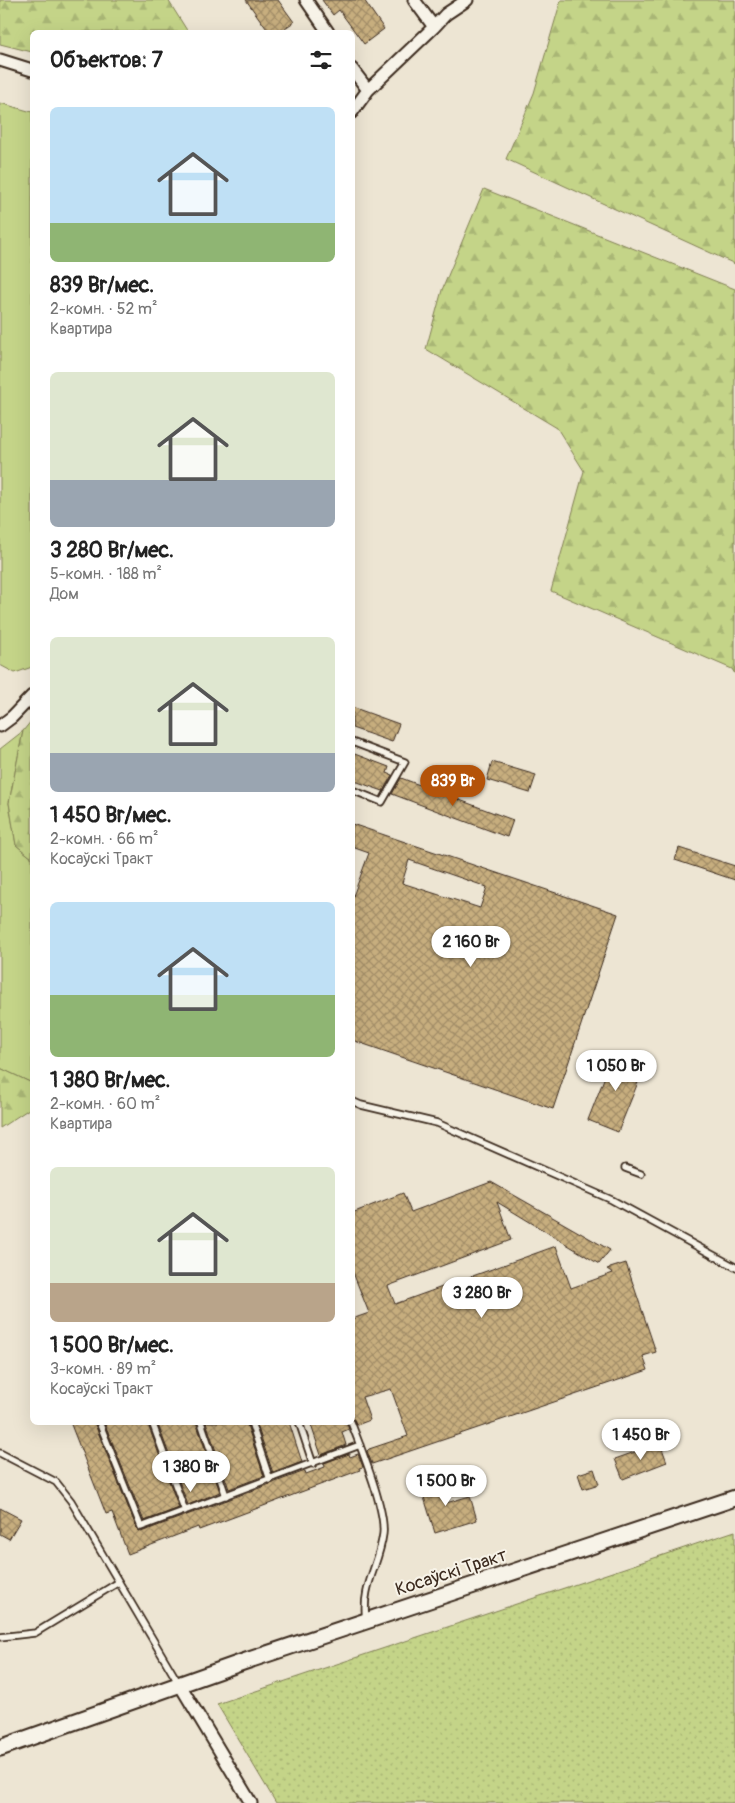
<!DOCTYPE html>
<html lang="ru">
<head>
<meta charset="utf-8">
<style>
  body { margin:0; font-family:Pangolin,sans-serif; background:#f2f2f2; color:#222; height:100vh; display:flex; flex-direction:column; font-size:19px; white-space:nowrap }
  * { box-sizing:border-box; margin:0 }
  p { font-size:16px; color:#767676 }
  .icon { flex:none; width:28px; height:28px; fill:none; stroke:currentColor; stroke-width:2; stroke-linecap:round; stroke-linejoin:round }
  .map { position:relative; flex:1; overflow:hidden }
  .panel { position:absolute; left:30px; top:30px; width:325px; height:1395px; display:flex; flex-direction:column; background:#fff; border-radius:8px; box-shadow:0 5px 20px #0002 }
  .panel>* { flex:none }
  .price { position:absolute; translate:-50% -42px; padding:0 11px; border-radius:18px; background:#fff; color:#222; font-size:16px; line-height:32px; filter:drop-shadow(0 1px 2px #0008) }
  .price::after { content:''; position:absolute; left:50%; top:30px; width:15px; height:11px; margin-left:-8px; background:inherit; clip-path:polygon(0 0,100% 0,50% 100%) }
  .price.active { background:#b45309; color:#fff }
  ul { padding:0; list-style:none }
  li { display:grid; align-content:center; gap:10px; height:265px; padding:0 20px }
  li span { display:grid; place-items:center; height:155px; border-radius:8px; color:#555 }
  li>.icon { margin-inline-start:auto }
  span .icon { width:90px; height:90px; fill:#fffc; stroke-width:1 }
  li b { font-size:21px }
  h2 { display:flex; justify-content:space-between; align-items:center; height:60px; padding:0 20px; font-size:21px }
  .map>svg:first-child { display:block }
</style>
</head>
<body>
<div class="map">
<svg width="735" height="1803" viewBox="0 0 735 1803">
  <defs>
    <pattern id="forest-firs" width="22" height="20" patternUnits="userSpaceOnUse" patternTransform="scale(1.25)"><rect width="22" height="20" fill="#c4d488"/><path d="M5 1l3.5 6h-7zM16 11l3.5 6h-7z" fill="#a9b675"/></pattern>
    <pattern id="park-dots" width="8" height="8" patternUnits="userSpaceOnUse" patternTransform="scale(1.25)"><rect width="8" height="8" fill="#c4d488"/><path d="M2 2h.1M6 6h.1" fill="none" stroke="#a9b675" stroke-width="1.8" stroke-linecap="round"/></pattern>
    <pattern id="building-cross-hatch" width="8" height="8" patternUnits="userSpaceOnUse" patternTransform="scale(1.25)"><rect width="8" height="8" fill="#c7ae7e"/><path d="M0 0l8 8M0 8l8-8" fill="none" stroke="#a38e67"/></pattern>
  </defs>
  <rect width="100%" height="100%" fill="#ede5d3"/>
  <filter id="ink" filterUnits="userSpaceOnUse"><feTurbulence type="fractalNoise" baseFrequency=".02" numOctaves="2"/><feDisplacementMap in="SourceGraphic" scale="10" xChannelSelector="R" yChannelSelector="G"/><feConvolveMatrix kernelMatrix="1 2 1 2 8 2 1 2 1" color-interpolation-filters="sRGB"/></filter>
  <g filter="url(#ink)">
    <path fill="#c4d488" stroke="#807f53" d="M0,103L32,112V667L15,673L0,665Z
      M23,731L9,803L16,845L32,858V1083L0,1068V749Z"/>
    <path fill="url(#forest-firs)" stroke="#807f53" d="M0,0H168L188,32H32V52L0,44Z
      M561,0H735V264L506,159L534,93Z
      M484,189L735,289V674L732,669L551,591L584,471L557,428L426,349L442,290Z
      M32,720V858L16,845L9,803L23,731Z
      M0,1068L32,1083V1107L0,1128Z"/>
    <path fill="url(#park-dots)" stroke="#807f53" d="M735,1531V1803H276L217,1704Z"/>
    <path fill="url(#building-cross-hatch)" stroke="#3b2a1e" fill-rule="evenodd" d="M246,0H278L294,22L279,32H269Z
      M322,0H364L384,29L364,44L339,10L333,15Z
      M352,707L399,724L392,742L352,728Z
      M352,753L389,767L387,773L392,775L383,791L352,780Z
      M492,762L536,775L530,793L487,780Z
      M401,778L513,820L507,837L392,794Z
      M352,824L618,914L553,1109L352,1040V899L369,853L352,847ZM409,860L487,887L480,908L402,883Z
      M679,848L735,866V880L675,860Z
      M614,1053L645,1065L618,1132L588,1120Z
      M491,1182L610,1250L599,1264L497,1202L511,1240L388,1286L395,1304L556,1246L571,1288L613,1273L607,1269L626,1263L656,1352L643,1356L648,1370L372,1464L367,1451L369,1449L408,1436L391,1389L362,1397L370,1420L357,1425L352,1418V1319L369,1313L352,1270V1213L403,1193L411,1212Z
      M70,1422H94L137,1529L141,1532L305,1471L306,1474L325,1467L324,1463L349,1454L350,1457L358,1454L363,1467L359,1468L360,1470L199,1530L198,1527L128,1554L112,1512L106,1514Z
      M104,1422H147L179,1508L144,1521Z
      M157,1422H196L220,1492L188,1505Z
      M206,1422H246L264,1476L229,1489Z
      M256,1422H289L302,1462L273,1473Z
      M310,1422H346L349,1429L342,1432L346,1445L321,1455Z
      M660,1443L667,1462L623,1479L615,1459Z
      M594,1469L599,1484L583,1489L578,1474Z
      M438,1475L446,1503L470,1496L477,1520L435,1533L419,1481Z
      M0,1508L21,1519L9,1539L0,1534Z"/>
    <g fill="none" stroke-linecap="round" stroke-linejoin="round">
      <g stroke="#3b2a1e" stroke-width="9">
        <path id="lane" d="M352,742L405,762L382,802L352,790
          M352,1101L361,1105L437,1123L612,1200L735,1267
          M625,1168L641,1174
          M99,1422L141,1527L360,1445
          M152,1422L185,1511
          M201,1422L226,1496
          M251,1422L270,1480
          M299,1422L313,1464
          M351,1422C361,1448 386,1510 383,1534C379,1566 361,1586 366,1620
          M0,1453L56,1482L71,1501L179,1684
          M0,1637L35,1633L119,1582"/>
      </g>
      <g stroke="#3b2a1e" stroke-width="15">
        <path id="street" d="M306,0L328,32
          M414,0L434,27
          M0,60L32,70
          M352,69L368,90
          M352,112L368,90L434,27L446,14L467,0
          M0,726L12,717L32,696
          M180,1685L251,1803"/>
      </g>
      <g stroke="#3b2a1e" stroke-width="19">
        <path id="secondary" d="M0,1748L243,1662L735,1498"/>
      </g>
      <use href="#lane" stroke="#f7f3e8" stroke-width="5.5"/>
      <use href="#street" stroke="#f7f3e8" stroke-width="11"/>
      <use href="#secondary" stroke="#f7f3e8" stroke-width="15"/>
    </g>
  </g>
  <g text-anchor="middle" stroke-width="4" stroke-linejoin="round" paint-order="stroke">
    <g font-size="18" fill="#3b2a1e" stroke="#f7f3e8">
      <text transform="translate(451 1572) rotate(-18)" y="6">Косаўскі Тракт</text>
    </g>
  </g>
</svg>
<b class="price active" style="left:453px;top:807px">839 Br</b>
<b class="price" style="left:471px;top:968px">2 160 Br</b>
<b class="price" style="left:616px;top:1092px">1 050 Br</b>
<b class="price" style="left:482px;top:1319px">3 280 Br</b>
<b class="price" style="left:641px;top:1461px">1 450 Br</b>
<b class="price" style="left:191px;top:1493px">1 380 Br</b>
<b class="price" style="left:446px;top:1507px">1 500 Br</b>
<section class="panel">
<h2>Объектов: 7<svg class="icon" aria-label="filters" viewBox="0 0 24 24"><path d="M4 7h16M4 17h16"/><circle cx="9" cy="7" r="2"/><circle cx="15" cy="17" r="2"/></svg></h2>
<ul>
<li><span style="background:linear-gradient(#bfe0f5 75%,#8fb573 0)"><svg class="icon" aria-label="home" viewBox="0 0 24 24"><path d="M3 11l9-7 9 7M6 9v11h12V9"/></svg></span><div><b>839 Br/мес.</b><p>2-комн. · 52 m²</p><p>Квартира</p></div></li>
<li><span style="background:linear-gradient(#dfe7d0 70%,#9aa5b1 0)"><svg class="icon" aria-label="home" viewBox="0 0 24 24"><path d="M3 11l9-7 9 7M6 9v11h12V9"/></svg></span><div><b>3 280 Br/мес.</b><p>5-комн. · 188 m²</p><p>Дом</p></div></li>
<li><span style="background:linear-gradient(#dfe7d0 75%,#9aa5b1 0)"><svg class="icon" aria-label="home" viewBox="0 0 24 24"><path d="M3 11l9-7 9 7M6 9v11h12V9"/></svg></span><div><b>1 450 Br/мес.</b><p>2-комн. · 66 m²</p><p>Косаўскі Тракт</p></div></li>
<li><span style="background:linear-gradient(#bfe0f5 60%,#8fb573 0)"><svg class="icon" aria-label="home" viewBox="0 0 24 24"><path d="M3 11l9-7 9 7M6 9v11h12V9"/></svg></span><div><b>1 380 Br/мес.</b><p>2-комн. · 60 m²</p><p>Квартира</p></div></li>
<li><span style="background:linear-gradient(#dfe7d0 75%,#b9a48a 0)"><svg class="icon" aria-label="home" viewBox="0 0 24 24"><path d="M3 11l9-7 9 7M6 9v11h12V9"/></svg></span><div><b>1 500 Br/мес.</b><p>3-комн. · 89 m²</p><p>Косаўскі Тракт</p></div></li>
</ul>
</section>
</div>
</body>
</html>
